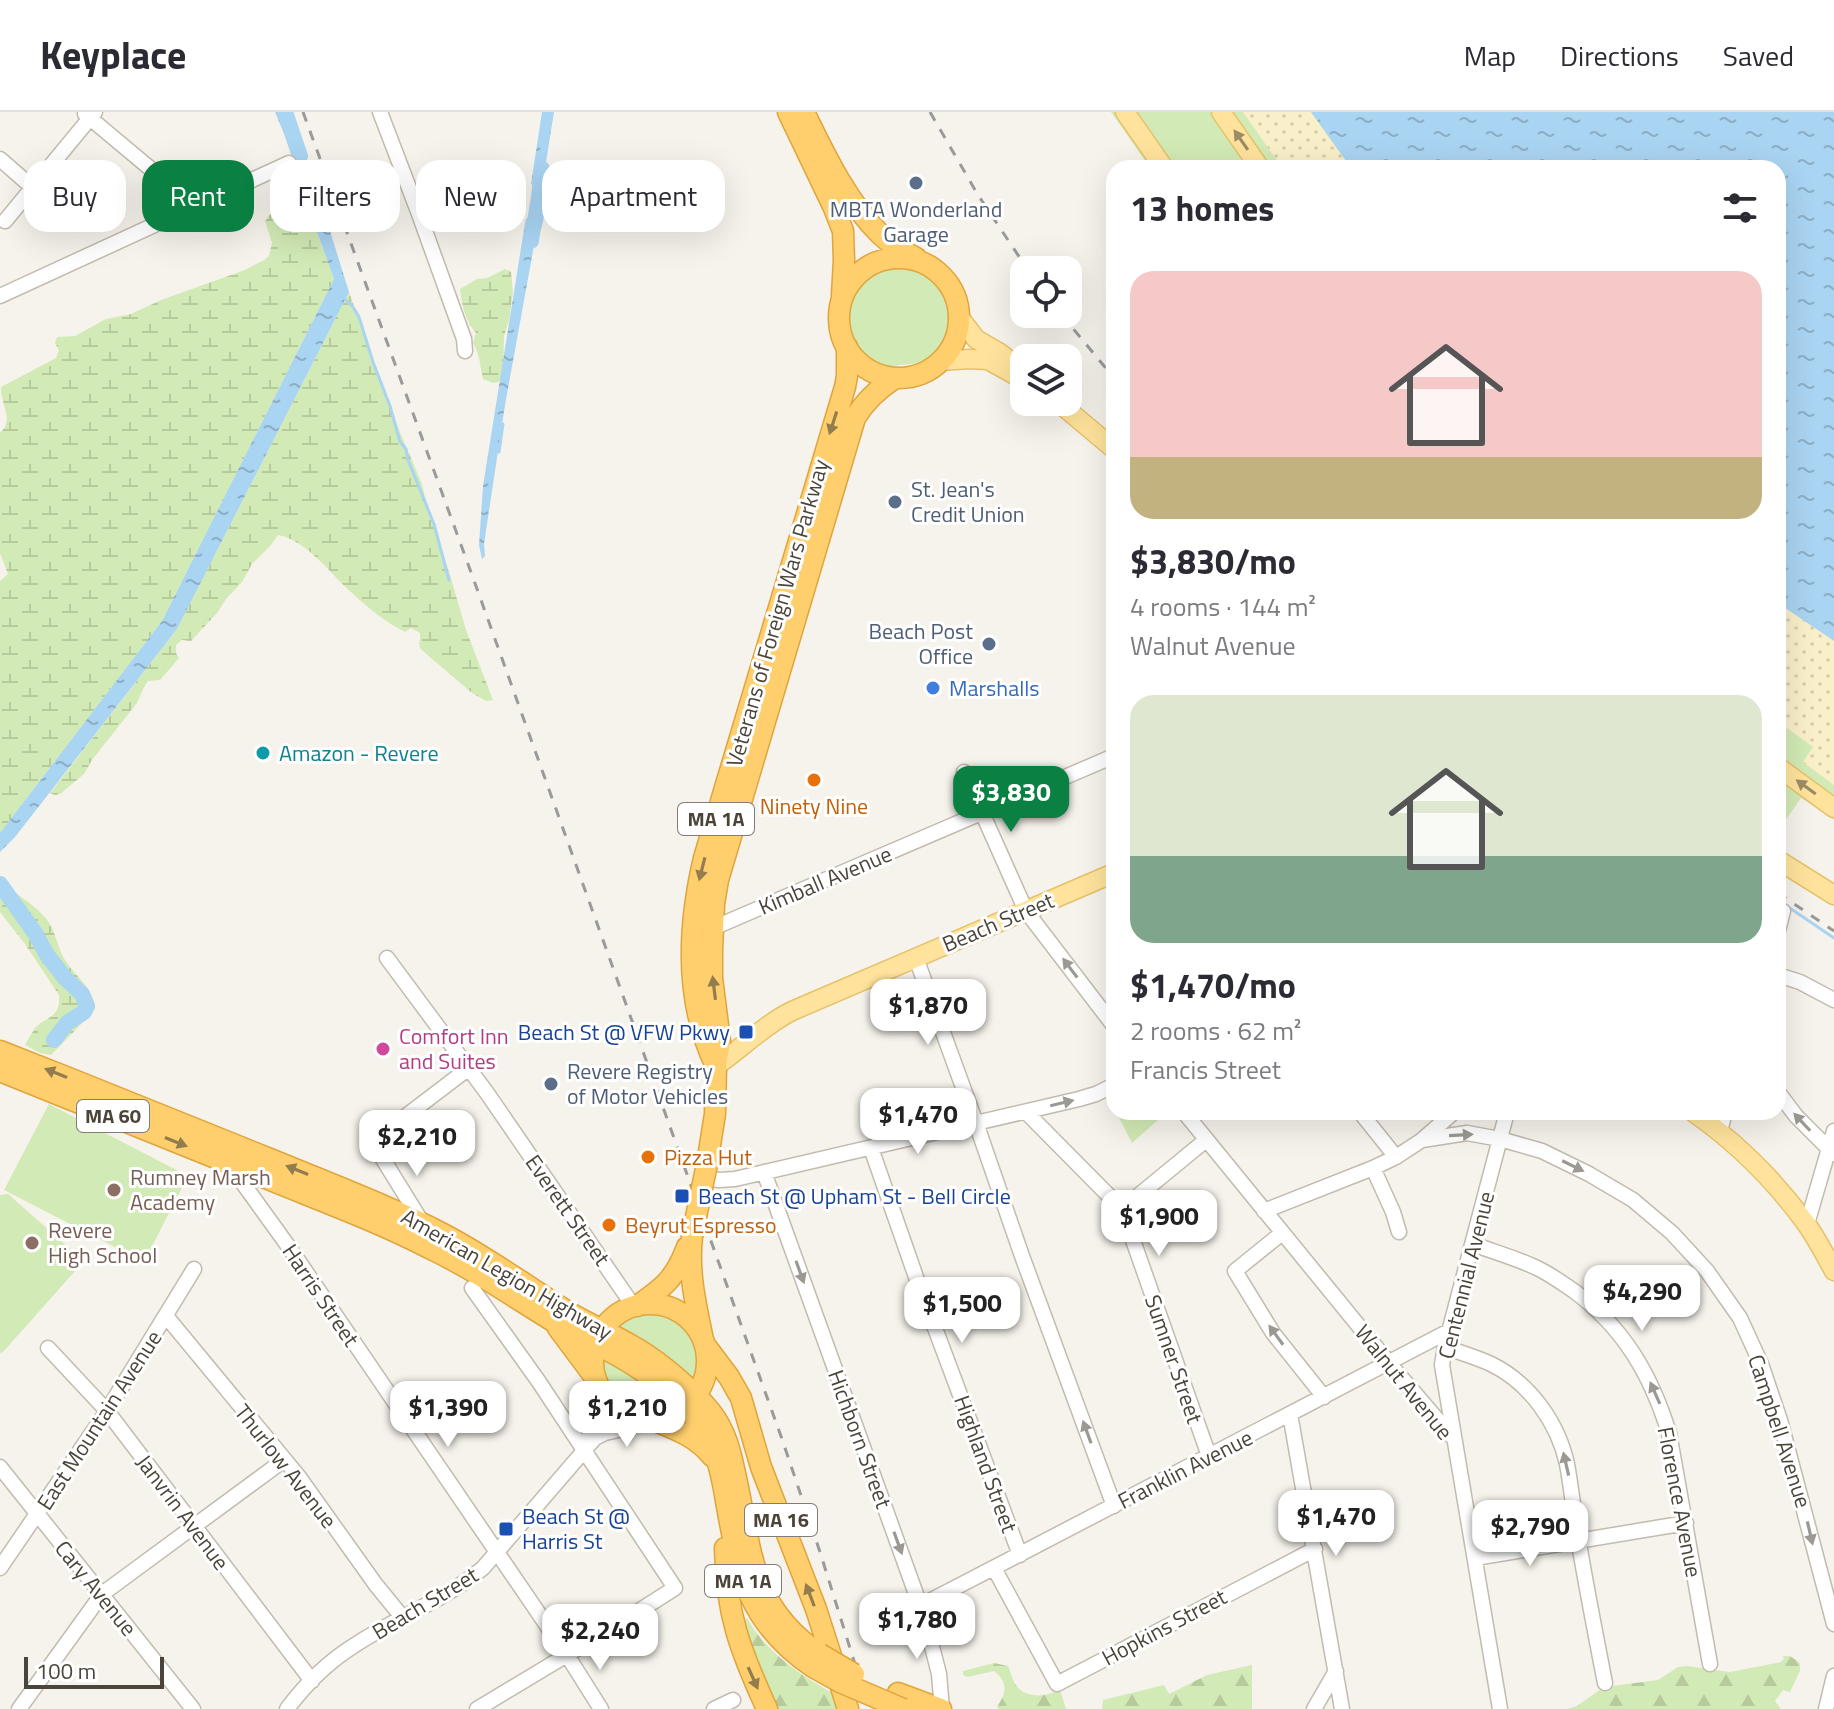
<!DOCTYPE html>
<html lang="en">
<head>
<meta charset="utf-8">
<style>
  body { margin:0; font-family:"Titillium Web",sans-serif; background:#f7f7f7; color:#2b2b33; height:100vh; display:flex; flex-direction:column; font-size:30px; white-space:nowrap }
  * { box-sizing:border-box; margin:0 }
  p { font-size:26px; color:#7c7c81 }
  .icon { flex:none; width:44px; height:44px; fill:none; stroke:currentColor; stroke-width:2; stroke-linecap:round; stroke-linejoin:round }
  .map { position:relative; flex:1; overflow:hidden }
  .panel { position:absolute; left:1106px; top:48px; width:680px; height:960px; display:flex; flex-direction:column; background:#fff; border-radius:24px; box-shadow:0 8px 32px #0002 }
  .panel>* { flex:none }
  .banner { position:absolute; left:24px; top:48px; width:760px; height:72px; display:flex; gap:16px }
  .buttons { position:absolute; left:1010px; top:144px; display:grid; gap:16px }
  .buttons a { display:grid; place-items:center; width:72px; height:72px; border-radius:16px; background:#fff; box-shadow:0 8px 32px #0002; font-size:40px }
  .scale { position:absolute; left:24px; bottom:20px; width:140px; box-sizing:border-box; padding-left:8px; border:4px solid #4b4439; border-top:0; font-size:22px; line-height:28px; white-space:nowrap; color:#4b4439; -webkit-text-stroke:6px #fff; paint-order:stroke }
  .price { position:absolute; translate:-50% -68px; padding:0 18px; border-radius:16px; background:#fff; color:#222; font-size:26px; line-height:52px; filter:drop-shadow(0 2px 4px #0008) }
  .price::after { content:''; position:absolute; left:50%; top:48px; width:24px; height:18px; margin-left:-12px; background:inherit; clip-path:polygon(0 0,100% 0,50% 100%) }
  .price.active { background:#0b8043; color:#fff }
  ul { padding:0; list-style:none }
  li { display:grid; align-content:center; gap:16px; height:424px; padding:0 24px }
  li span { display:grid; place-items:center; height:248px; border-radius:24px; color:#555 }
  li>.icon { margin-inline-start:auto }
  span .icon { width:144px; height:144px; fill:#fffc; stroke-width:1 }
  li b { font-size:34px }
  h2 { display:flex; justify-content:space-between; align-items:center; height:96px; padding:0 24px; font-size:34px }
  .tag { padding:0 28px; border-radius:24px; background:#fff; box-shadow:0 8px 32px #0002; font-size:28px; line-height:72px }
  .tag.active { background:#0b8043; color:#fff }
  header { display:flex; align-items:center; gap:48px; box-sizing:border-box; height:112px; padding:0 40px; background:#fff; border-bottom:2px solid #e1e1e2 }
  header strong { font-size:38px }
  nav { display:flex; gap:44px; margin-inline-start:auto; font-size:28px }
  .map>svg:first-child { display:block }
</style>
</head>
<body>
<header>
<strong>Keyplace</strong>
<nav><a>Map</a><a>Directions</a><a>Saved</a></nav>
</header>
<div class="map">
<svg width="1834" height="1597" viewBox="0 0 1834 1597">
  <defs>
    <pattern id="forest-firs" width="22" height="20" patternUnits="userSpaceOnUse" patternTransform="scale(2)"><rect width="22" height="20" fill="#d2eab5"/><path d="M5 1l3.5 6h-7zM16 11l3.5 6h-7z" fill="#b6ca9c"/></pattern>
    <pattern id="wetland-marsh" width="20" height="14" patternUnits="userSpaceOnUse" patternTransform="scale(2)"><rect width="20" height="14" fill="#d2eab5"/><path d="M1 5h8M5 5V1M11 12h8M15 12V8" fill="none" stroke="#b6ca9c"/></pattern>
    <pattern id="sand-dots" width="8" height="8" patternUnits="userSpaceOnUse" patternTransform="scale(2)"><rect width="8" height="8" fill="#f9efc9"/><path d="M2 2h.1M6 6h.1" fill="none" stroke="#d7cead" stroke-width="1.8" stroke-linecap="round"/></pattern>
    <pattern id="water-ripples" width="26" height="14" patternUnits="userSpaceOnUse" patternTransform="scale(2)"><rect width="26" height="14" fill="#a9d4f2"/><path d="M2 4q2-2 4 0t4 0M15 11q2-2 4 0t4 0" fill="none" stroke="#8caec5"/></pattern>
  </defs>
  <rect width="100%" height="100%" fill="#f6f3ec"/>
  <path fill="#d2eab5" d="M1111,0H1311L1351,56H1150Z
    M899,155C910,157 919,159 928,166C953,183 955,221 934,242C925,252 913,252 900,253C894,254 888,257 882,256C866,255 852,236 848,223C839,196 855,167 881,158C887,156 893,156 899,155Z
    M1778,491L1834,529V708L1801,686L1778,719Z
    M49,992L188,1064L144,1150L4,1078Z
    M1116,1000H1167L1132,1031Z
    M8,1082L84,1149L3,1240L0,1241V1083Z
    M654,1201C660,1202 667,1203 673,1206C696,1218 706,1248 693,1270L617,1215C629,1205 638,1202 654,1201Z
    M603,1245L630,1260L671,1294C630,1306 606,1286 603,1245Z"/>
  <path fill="url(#forest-firs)" d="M747,1506C766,1541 804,1566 838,1584L840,1597H775L741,1510Z
    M1783,1544H1790L1800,1551V1559L1790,1580L1783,1578L1775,1589L1781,1597H1567L1577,1594L1604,1575L1658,1568L1678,1555L1687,1554L1730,1560L1781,1550L1784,1547Z
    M994,1551L1008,1554C1011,1560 1012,1568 1016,1573C1026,1588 1047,1584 1060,1578L1066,1597H999L997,1595C1006,1581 1009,1571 994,1559L967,1565L963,1563V1559Z
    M1252,1553V1597H1102L1103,1588L1164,1573L1169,1582L1207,1563Z"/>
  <path fill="url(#wetland-marsh)" d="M301,77L334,167L162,509L0,721V469L8,462L0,441V321C15,307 0,292 1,275L56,246L59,238L55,231L57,225L75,224L106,207L131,202L161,188L245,158L264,148L269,144L272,131L265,109C275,94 290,89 301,77Z
    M505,157L511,160L513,180L509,208L504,224L503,261L499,270L493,271L483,267C480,254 480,243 473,231L476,221C465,209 462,193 460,177L477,167L487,166Z
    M349,180L399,318L422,372L427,394L450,463L466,518L493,588L486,589L472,581L424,540C416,533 421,530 420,521L411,516L405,520C387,511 368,496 353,482C332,464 307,428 278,423L270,434L252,452L242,470L226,487L217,501L191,529L182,528L176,533V541L179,546L160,568L148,569L143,577L137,591L92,648L84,662L60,682L55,683L50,681L177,517Z
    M0,766C12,781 30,789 43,803C56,816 56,833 65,848C74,862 90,874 94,890C96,896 95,896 92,901L51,943L40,941L25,933C28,928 32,920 36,915C48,904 61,905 59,883L25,832L0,800Z"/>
  <path fill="url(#sand-dots)" d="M1243,0H1311L1351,56H1282Z
    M1778,491L1834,529V673L1803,650L1813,635L1783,613L1778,618Z"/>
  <path fill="url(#water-ripples)" d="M275,0H283L325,103L349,180L177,517L15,725L0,740V721L162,509L334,167L296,62L288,31Z
    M542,0H554L542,75L539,76L531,72Z
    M1311,0H1834V529L1778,491V56H1351Z
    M529,106H532L535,110L533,139L505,293L484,432L485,444L482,447L479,433L483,374L525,111L526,107Z"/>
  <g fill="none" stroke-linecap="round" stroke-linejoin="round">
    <path stroke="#a9d4f2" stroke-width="3" d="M345,187L353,195L359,205L373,250L390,294L400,330L406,337L408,348L434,412L449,468
      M499,340L503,312
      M1778,788L1834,826"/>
    <path stroke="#a9d4f2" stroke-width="16" d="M285,0L300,44
      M531,129C532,117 536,108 537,97C540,84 540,70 542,57
      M0,772L35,821L47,843L65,866L82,882L87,894L84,900L67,911L54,928"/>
    <g stroke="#c2bbae" stroke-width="17">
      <path id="minor" d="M380,0L419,102L464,227L465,239
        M85,2L152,58
        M0,47L32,75
        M5,109L95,0
        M0,184L289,51
        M964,660L1026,799L1114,914
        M713,816L1114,644
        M1778,819L1783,799
        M387,846L487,981L634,1195
        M916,846L976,1011L1022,1144L1114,1394
        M1778,863L1800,870L1834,888
        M1778,980L1796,1004L1834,1042
        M1026,1000L1122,1097L1209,1344
        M1184,1000L1389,1251L1454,1327
        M1360,1000L1396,1045
        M1720,1019L1725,1000
        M1422,1028L1454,1000
        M871,1036L917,1168L1020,1443
        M228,1053L237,1063L291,1138L567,1543L601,1597
        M1373,1056L1393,1100L1399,1120
        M764,1060L925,1507L939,1562L942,1597
        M704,1066L719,1068L735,1067L1079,987L1096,982L1114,973
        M1122,1097L1206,1028
        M1264,1099L1373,1056L1396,1045L1422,1028L1467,1021L1500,1027L1542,1039L1589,1062L1633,1088L1672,1121L1707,1159L1740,1206L1761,1252L1780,1308L1834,1512
        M423,1112L378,1039L377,1033L381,1023L469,956
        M1807,1112L1834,1019
        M1282,1121L1235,1159L1273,1221L1324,1285
        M1473,1132C1494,1140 1516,1146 1537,1156C1550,1162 1562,1171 1574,1179C1624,1216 1651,1263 1669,1321L1710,1552
        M472,1176L539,1270L675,1476L620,1511L477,1597
        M166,1204L299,1365L376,1473L403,1506
        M1445,1235C1461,1241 1476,1245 1491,1252C1530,1271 1558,1311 1567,1352C1572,1379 1574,1405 1579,1432C1587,1478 1596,1525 1605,1571
        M48,1236L107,1299L312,1569
        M1290,1302L1342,1597
        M586,1333L592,1316L598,1271
        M0,1355L193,1597
        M1475,1446L1686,1411
        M0,1456L107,1299L194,1157
        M994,1456L1057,1572L1315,1437
        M920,1494L1449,1219
        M19,1597L102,1482L284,1348
        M287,1597C305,1573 329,1549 355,1533C397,1505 444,1489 483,1456L595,1326L605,1321L628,1316L646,1306
        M714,1597L733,1588
        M1314,1597L1336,1559
        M1500,1597L1442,1253L1445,1235L1507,1000
        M1826,1597L1834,1564"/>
    </g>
    <g stroke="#e6c16a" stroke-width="21">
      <path id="major" d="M1125,0L1164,56
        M1221,0L1260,56
        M959,205L976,227L1000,241L1010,249
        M940,249L970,247L988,248L1024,268
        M1058,290L1114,337
        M1778,655L1834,696
        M1778,748L1834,783
        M716,954C742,936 764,913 792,899L1114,761
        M1693,1000C1736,1030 1774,1068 1805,1110C1816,1125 1825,1143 1834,1159"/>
    </g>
    <g stroke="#e0a43c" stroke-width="23">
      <path id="highway" d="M788,0L834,96L843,119L844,148L842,183
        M804,0C824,41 847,90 880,122C890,132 903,139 916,146
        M839 206a60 60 0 1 1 120 0a60 60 0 1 1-120 0Z
        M0,939C92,975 184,1012 275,1049C333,1073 392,1095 447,1124C488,1146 526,1173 565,1198C586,1211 608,1220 629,1232C658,1248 682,1269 704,1292C722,1311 729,1332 734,1357C752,1433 747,1494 820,1542
        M716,954C684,889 688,814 704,746L845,275L847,264V235
        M0,959C86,994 172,1029 258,1063C316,1087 375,1108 431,1137C477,1159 518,1188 561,1214C580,1225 601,1234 620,1245C647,1260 670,1279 691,1301C714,1326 721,1357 726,1389C739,1462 748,1511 813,1555
        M707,1052L715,1002L716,954L720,929L712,866V838L714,792L718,768L855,306C865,289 878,277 895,266
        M692,1124C688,1158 695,1189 702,1223
        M593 1249a57 57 0 1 1 114 0a57 57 0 1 1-114 0Z
        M637,1194C664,1175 675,1167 687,1135
        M558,1216L596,1267
        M705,1233L729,1265L741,1286L761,1355L816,1497L848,1597
        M648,1306C672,1316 695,1323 712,1344
        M725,1436C726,1502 740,1538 767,1597
        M898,1581L941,1597"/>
    </g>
    <use href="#minor" stroke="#fff" stroke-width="14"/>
    <use href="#major" stroke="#ffe39c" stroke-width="18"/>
    <use href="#highway" stroke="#ffcf6e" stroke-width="20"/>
    <path stroke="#9a9a9a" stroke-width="3" stroke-dasharray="10 10" stroke-linecap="butt" d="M303,0L472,463L782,1327L820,1440L869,1597
      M930,0L978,83L1028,158
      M1061,202L1114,266
      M1778,781L1834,819"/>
    <g stroke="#e0a43c" stroke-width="23" stroke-linecap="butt">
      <path id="highway-bridge" d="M692,1124L707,1052
        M820,1542L854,1562
        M813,1555L840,1570L903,1597"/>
    </g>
    <use href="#highway-bridge" stroke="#ffcf6e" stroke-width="20"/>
  </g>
  <defs><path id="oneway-solid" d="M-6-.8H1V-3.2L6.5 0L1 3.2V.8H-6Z" transform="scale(2)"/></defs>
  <g fill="#9c8c66">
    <use href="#oneway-solid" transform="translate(1241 28) rotate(-125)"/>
    <use href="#oneway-solid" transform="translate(1806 675) rotate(-144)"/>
  </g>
  <g fill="#937c4e">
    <use href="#oneway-solid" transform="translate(833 311) rotate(108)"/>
    <use href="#oneway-solid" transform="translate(702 757) rotate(104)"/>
    <use href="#oneway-solid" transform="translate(714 876) rotate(-97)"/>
    <use href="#oneway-solid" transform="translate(56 961) rotate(-158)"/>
    <use href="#oneway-solid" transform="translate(176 1030) rotate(22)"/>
    <use href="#oneway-solid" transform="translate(297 1058) rotate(-158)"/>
    <use href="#oneway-solid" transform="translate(810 1483) rotate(-111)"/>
    <use href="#oneway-solid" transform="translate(753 1566) rotate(66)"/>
  </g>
  <g fill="#9c9892">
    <use href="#oneway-solid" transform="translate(1070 856) rotate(-127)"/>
    <use href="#oneway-solid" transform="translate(1062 991) rotate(-13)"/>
    <use href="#oneway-solid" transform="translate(1802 1010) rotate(-133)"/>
    <use href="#oneway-solid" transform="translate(1461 1023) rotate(-3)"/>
    <use href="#oneway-solid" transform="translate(1573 1054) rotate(26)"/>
    <use href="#oneway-solid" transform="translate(800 1160) rotate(70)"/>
    <use href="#oneway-solid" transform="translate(1276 1223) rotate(-126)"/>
    <use href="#oneway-solid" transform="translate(1655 1281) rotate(-114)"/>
    <use href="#oneway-solid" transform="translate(1087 1320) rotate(-110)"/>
    <use href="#oneway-solid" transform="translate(1566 1352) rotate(-103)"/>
    <use href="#oneway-solid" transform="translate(1810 1421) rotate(77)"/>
    <use href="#oneway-solid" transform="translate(898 1431) rotate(70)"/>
  </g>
  <g fill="#5c6f8a" stroke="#fff" stroke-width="3">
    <circle cx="916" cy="71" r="8"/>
    <circle cx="895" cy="390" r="8"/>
    <circle cx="989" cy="532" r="8"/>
    <circle cx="551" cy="972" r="8"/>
  </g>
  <circle fill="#3f7fe0" stroke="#fff" stroke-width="3" cx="933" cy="576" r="8"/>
  <circle fill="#0f9aa8" stroke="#fff" stroke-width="3" cx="263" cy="641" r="8"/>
  <g fill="#e8710a" stroke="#fff" stroke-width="3">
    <circle cx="814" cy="668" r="8"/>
    <circle cx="648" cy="1045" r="8"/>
    <circle cx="609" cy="1113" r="8"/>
  </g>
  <g fill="#1a4fb4" stroke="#fff" stroke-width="3">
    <rect x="738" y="912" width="16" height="16" rx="4"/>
    <rect x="674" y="1076" width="16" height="16" rx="4"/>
    <rect x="498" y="1409" width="16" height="16" rx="4"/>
  </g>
  <circle fill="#d1479c" stroke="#fff" stroke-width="3" cx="383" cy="937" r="8"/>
  <g fill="#8d6e63" stroke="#fff" stroke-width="3">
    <circle cx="114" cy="1078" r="8"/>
    <circle cx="32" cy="1131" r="8"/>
  </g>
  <g text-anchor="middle" stroke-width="6" stroke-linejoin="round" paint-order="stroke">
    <g fill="#fff" stroke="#817c74" stroke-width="2">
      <rect x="678" y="691" width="76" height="32" rx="6"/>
      <rect x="77" y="988" width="72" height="32" rx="6"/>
      <rect x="745" y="1392" width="72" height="32" rx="6"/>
      <rect x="705" y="1453" width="76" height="32" rx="6"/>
    </g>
    <g font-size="20" font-weight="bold" fill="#4b4439">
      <text x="716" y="714">MA 1A</text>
      <text x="113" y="1011">MA 60</text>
      <text x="781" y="1415">MA 16</text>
      <text x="743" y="1476">MA 1A</text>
    </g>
    <g font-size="22" fill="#4e5e75" stroke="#fff" text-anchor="start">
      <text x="916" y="105" text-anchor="middle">MBTA Wonderland<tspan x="916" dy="25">Garage</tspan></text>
      <text x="911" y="385">St. Jean's<tspan x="911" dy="25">Credit Union</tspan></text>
      <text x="973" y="527" text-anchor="end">Beach Post<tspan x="973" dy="25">Office</tspan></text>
      <text x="567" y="967">Revere Registry<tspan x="567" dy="25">of Motor Vehicles</tspan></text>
    </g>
    <g font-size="22" fill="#4b4439" stroke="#fff">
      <text transform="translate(777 501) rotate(-74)" y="8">Veterans of Foreign Wars Parkway</text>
      <text transform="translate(825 768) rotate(-23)" y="8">Kimball Avenue</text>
      <text transform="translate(998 810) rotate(-23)" y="8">Beach Street</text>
      <text transform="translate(568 1098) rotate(55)" y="8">Everett Street</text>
      <text transform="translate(507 1162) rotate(30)" y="8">American Legion Highway</text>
      <text transform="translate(1466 1163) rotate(-76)" y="8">Centennial Avenue</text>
      <text transform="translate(321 1183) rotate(56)" y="8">Harris Street</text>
      <text transform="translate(1174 1247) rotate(71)" y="8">Sumner Street</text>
      <text transform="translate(1404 1270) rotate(51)" y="8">Walnut Avenue</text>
      <text transform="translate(99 1308) rotate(-57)" y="8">East Mountain Avenue</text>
      <text transform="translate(1780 1319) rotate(72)" y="8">Campbell Avenue</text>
      <text transform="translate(860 1327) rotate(70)" y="8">Hichborn Street</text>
      <text transform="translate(986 1352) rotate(70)" y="8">Highland Street</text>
      <text transform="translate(286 1354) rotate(52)" y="8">Thurlow Avenue</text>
      <text transform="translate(1185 1357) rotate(-27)" y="8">Franklin Avenue</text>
      <text transform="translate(1680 1390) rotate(79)" y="8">Florence Avenue</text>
      <text transform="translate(183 1400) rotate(53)" y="8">Janvrin Avenue</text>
      <text transform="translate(96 1476) rotate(51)" y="8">Cary Avenue</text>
      <text transform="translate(425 1491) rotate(-31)" y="8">Beach Street</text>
      <text transform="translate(1164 1515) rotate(-28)" y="8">Hopkins Street</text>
    </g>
    <g font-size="22" fill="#366cbe" stroke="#fff" text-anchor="start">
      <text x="949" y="584">Marshalls</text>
    </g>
    <g font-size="22" fill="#0d838f" stroke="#fff" text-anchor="start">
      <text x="279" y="649">Amazon - Revere</text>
    </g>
    <g font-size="22" fill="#c56008" stroke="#fff" text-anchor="start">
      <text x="814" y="702" text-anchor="middle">Ninety Nine</text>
      <text x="664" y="1053">Pizza Hut</text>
      <text x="625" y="1121">Beyrut Espresso</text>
    </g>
    <g font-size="22" fill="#164399" stroke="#fff" text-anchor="start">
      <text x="730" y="928" text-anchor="end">Beach St @ VFW Pkwy</text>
      <text x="698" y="1092">Beach St @ Upham St - Bell Circle</text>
      <text x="522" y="1412">Beach St @<tspan x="522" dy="25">Harris St</tspan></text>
    </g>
    <g font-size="22" fill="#b23c85" stroke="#fff" text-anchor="start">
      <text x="399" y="932">Comfort Inn<tspan x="399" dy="25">and Suites</tspan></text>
    </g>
    <g font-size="22" fill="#785e54" stroke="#fff" text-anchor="start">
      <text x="130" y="1073">Rumney Marsh<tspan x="130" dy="25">Academy</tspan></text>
      <text x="48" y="1126">Revere<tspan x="48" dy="25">High School</tspan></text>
    </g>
  </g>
</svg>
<div class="buttons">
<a><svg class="icon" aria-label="locate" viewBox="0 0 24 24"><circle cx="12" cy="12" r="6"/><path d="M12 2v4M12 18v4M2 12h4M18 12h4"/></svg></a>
<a><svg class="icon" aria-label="layers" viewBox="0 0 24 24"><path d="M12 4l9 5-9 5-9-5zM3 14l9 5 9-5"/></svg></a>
</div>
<div class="scale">100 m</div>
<b class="price active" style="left:1011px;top:722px">$3,830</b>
<b class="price" style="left:928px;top:935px">$1,870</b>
<b class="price" style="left:918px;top:1044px">$1,470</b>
<b class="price" style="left:417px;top:1066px">$2,210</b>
<b class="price" style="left:1159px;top:1146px">$1,900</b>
<b class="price" style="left:1642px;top:1221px">$4,290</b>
<b class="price" style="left:962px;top:1233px">$1,500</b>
<b class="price" style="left:448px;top:1337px">$1,390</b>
<b class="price" style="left:627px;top:1337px">$1,210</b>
<b class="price" style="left:1336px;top:1446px">$1,470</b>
<b class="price" style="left:1530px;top:1456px">$2,790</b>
<b class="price" style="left:917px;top:1549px">$1,780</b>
<b class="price" style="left:600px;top:1560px">$2,240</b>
<div class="banner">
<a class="tag">Buy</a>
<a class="tag active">Rent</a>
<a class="tag">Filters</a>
<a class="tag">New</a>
<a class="tag">Apartment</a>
</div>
<section class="panel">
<h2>13 homes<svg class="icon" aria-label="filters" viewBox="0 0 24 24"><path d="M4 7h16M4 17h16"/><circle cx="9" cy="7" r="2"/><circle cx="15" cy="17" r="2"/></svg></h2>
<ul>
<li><span style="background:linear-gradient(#f6c9c9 75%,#c2b280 0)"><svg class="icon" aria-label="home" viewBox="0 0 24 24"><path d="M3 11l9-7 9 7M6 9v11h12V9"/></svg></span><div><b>$3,830/mo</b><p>4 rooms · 144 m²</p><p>Walnut Avenue</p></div></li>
<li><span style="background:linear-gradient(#dfe7d0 65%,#7fa58c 0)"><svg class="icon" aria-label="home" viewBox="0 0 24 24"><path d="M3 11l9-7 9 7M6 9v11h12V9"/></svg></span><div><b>$1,470/mo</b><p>2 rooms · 62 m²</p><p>Francis Street</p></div></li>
</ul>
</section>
</div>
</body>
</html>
